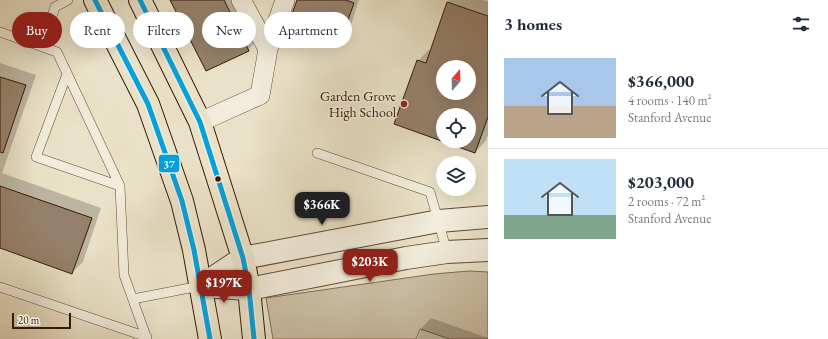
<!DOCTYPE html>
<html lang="en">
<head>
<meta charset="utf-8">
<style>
  body { margin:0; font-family:"EB Garamond",serif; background:#f2f2f3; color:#1f2937; height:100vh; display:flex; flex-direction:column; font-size:15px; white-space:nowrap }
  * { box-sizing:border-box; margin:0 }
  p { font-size:13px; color:#747a83 }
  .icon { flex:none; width:22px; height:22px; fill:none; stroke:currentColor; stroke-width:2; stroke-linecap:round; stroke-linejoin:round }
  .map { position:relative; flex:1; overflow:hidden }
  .sheet { display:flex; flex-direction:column; background:#fff; width:340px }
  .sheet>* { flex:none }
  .banner { position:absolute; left:12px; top:12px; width:380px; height:36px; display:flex; gap:8px }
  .needle { width:26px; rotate:20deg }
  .fabs { position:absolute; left:436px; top:60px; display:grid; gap:8px }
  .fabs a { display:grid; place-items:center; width:40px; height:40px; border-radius:50%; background:#fff; box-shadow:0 4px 16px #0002; font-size:20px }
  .scale { position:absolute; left:12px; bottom:10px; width:59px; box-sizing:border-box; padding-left:4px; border:2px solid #381806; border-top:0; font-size:11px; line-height:14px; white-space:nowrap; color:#381806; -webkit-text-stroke:3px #f1ecdb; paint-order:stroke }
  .price { position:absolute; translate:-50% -34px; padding:0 9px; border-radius:8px; background:#8f2418; color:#fff; font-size:13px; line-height:26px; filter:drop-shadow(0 1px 2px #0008) }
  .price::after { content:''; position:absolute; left:50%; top:24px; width:12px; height:9px; margin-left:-6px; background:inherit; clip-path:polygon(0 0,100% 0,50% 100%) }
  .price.on { background:#222; color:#fff }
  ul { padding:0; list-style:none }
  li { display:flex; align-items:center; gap:12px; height:100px; padding:0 16px }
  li+li { border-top:1px solid #e0e1e3 }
  li span { display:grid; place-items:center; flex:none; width:112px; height:80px; border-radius:0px; color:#555 }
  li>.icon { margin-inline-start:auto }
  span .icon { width:48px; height:48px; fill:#fffc; stroke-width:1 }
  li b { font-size:17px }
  h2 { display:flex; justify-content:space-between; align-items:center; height:48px; padding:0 16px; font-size:17px }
  .pill { padding:0 14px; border-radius:18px; background:#fff; box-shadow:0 4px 16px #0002; font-size:14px; line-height:36px }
  .pill.on { background:#8f2418; color:#fff }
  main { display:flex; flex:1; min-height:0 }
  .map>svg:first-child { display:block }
</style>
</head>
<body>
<main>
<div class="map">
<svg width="488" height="339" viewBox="0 0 488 339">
  <rect width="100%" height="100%" fill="#eae2c8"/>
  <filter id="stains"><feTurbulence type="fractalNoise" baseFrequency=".005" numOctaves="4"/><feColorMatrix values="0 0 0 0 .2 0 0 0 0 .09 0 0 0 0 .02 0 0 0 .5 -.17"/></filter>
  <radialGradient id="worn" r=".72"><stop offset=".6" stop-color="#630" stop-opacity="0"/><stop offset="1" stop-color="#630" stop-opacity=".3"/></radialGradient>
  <path fill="#ccc0a7" stroke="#826c56" d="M469,271L488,272V339H450L420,329L416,339H273L266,298L434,274Z"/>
  <path fill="#0003" fill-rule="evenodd" d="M172,0H239L258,39L248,50Z
    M297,0H359L349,31L340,39L297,2Z
    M449,0H481L488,2V135L485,142L475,152L444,141H469V115H443V141L418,61L428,50L431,51ZM443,67H469V93H443Z
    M0,63L36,75L2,173L101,208L83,262L72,272L0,247Z
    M431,318L488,338V339H417L421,329Z"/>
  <path fill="#95816b" stroke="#381806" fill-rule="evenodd" d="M170,0H224L249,51L206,71Z
    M297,0H346L354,3L341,40L289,22Z
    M447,2L488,16V117L475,153L394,124L417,60L426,63ZM443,67H469V93H443ZM443,115H469V141H443Z
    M0,77L26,85L3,153L0,152Z
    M0,186L92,218L72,274L0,248Z"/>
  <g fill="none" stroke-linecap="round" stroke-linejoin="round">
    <g stroke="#644a36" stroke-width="10">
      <path id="service" d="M0,32L57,52L120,186L124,275L147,339
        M42,47L55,7L68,0
        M67,74L36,157L120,186
        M317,153L430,192L447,252
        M0,287L147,337
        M133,299L200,286"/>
    </g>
    <g stroke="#644a36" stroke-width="20">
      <path id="minor" d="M268,49L285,0
        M200,122L260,95L268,49L241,0"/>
    </g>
    <g stroke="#644a36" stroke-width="24">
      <path id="tertiary" d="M201,286L243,258L439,221L488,217
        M201,286L249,289L406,258L447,252L488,250"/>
    </g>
    <g stroke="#381806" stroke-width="24">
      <path id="primary" d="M95,0L148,104L182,201L194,250L210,339
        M140,0L200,122L243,258L249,289L254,339"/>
    </g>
    <use href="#service" stroke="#f1ecdb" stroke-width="9"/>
    <use href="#minor" stroke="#f1ecdb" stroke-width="19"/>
    <use href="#tertiary" stroke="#f1ecdb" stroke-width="22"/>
    <use href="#primary" stroke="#eae2c8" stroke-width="22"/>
    <g stroke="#f1ecdb" stroke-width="8">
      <path id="bus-1" d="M95,0L148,104L182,201L194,250L210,339
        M140,0L200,122L243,258L249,289L254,339"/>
    </g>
    <use href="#bus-1" stroke="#06a0da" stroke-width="5"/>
  </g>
  <circle fill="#8f2418" stroke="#f1ecdb" stroke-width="1.5" cx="404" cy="104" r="4"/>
  <circle fill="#381806" stroke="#f1ecdb" stroke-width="1.5" cx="218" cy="179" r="3.5"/>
  <g text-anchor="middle" stroke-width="3" stroke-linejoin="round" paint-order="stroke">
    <g font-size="14" fill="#381806" stroke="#f1ecdb" text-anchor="end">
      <text x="396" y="101">Garden Grove<tspan x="396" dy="16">High School</tspan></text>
    </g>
  </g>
  <rect stroke="#f1ecdb" stroke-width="1.5" x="158" y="154" width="22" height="19" rx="4" fill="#06a0da"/>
  <g font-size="11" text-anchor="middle" font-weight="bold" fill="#fff">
    <text x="169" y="168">37</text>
  </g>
  <rect width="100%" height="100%" filter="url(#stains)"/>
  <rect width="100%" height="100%" fill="url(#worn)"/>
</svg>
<div class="fabs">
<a><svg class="needle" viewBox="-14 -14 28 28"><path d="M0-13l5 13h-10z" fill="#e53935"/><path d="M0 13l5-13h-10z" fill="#747a83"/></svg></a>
<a><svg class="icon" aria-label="locate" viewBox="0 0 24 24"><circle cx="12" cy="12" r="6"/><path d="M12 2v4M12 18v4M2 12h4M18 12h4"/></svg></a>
<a><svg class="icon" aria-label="layers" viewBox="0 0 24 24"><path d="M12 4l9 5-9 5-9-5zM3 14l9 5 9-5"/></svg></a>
</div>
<div class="scale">20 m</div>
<b class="price on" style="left:322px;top:226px">$366K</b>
<b class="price" style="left:370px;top:283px">$203K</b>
<b class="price" style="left:224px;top:304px">$197K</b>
<div class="banner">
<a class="pill on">Buy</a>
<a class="pill">Rent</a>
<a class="pill">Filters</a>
<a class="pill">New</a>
<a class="pill">Apartment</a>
</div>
</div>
<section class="sheet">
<h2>3 homes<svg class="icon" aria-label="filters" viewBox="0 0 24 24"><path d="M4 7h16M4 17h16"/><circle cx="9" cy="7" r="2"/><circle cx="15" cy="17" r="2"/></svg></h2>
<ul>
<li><span style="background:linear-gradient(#a9c7e8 60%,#b9a48a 0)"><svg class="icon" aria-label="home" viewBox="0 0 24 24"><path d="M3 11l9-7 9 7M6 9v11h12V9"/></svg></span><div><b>$366,000</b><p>4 rooms · 140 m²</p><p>Stanford Avenue</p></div></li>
<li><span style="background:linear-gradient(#bfe0f5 70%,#7fa58c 0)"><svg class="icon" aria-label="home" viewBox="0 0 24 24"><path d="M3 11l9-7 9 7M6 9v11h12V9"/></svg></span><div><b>$203,000</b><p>2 rooms · 72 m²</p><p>Stanford Avenue</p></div></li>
</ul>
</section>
</main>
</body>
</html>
